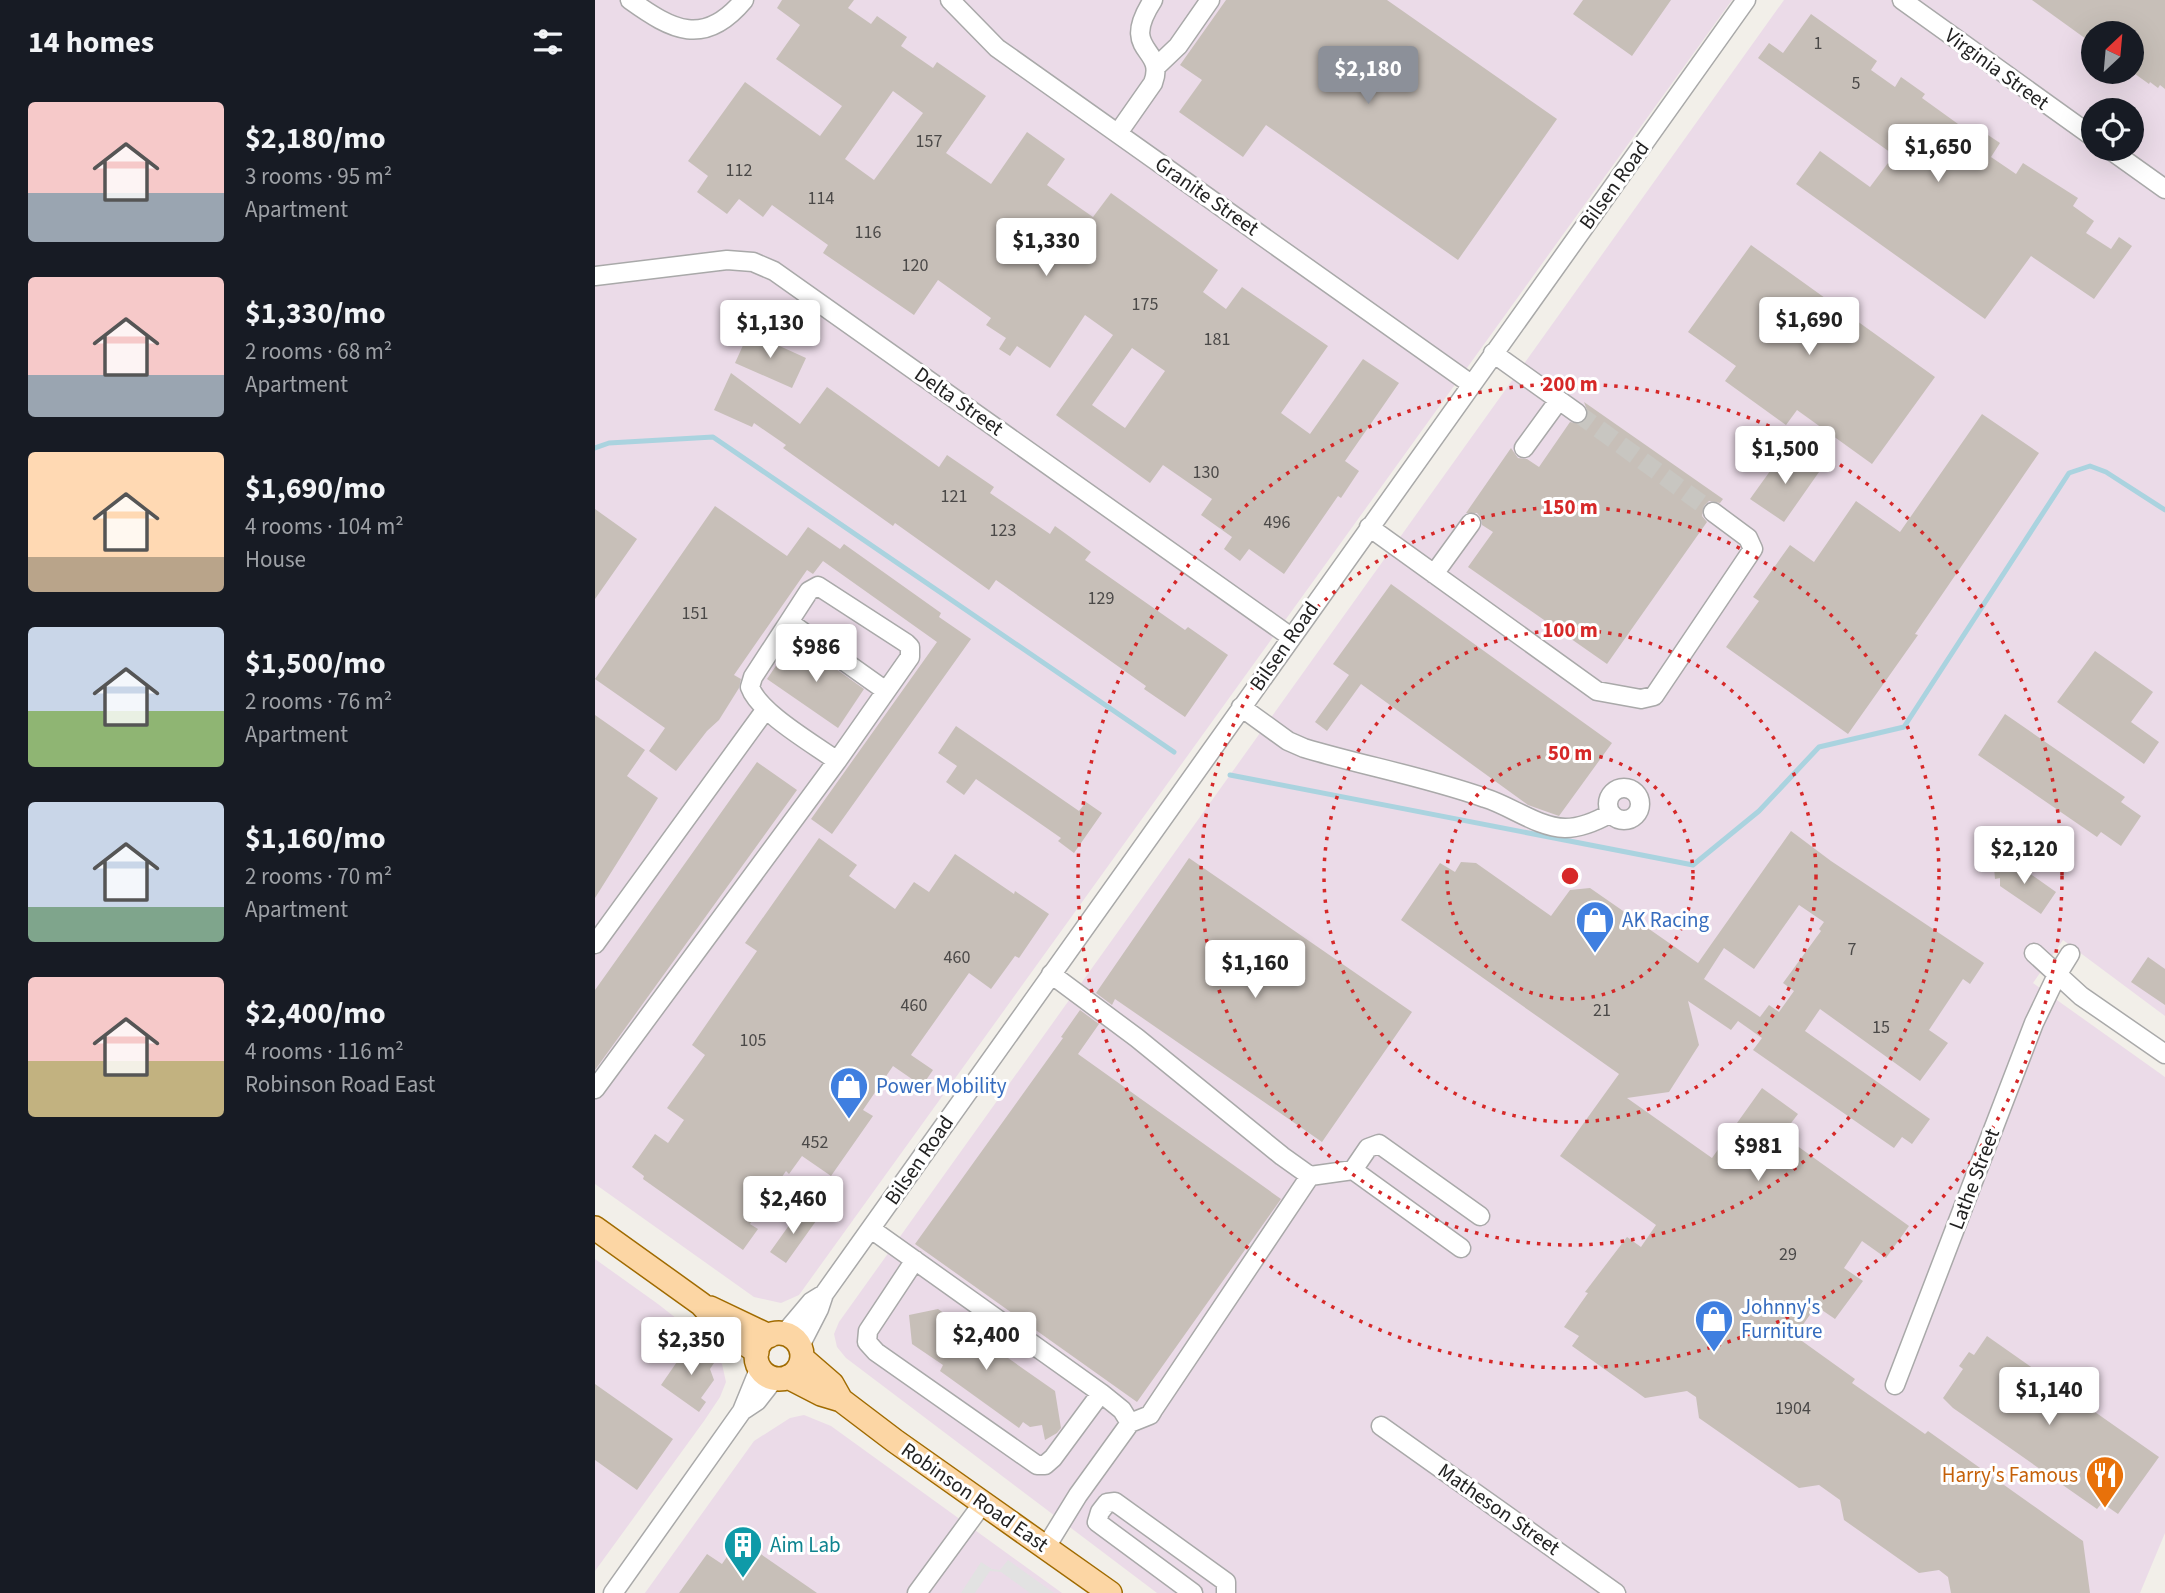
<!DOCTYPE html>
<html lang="en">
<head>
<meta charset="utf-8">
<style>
  body { margin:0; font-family:"Source Sans 3",sans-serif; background:#242831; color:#f1f3f6; height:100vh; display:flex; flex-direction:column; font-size:26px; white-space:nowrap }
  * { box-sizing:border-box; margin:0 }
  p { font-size:23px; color:#9ea1a6 }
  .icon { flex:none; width:38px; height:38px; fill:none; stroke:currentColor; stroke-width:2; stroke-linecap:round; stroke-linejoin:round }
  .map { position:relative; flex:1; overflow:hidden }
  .panel { display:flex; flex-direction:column; background:#171b24; width:595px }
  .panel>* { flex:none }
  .needle { width:46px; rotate:26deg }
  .fabs { position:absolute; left:1486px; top:21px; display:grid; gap:14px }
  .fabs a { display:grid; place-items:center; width:63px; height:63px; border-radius:50%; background:#171b24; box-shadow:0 7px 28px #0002; font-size:35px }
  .price { position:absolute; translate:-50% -60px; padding:0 16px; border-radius:7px; background:#fff; color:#222; font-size:23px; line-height:46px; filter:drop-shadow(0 2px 4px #0008) }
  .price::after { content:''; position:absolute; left:50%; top:42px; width:21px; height:16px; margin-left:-10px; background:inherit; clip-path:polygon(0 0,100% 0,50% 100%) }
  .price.current { background:#8c9099; color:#fff }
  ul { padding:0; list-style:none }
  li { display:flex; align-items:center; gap:21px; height:175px; padding:0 28px }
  li span { display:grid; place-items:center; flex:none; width:196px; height:140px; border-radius:7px; color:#555 }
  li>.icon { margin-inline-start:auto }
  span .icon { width:84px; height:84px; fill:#fffc; stroke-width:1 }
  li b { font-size:30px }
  h2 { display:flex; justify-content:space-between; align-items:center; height:84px; padding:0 28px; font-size:30px }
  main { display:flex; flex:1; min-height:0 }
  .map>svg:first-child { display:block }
</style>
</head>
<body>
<main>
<section class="panel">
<h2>14 homes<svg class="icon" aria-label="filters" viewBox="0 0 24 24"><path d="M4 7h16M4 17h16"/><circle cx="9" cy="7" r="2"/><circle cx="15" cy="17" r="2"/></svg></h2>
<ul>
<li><span style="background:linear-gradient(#f6c9c9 65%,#9aa5b1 0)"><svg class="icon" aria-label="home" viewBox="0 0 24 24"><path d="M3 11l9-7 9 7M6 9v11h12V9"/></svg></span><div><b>$2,180/mo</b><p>3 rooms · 95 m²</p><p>Apartment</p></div></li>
<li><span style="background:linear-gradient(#f6c9c9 70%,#9aa5b1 0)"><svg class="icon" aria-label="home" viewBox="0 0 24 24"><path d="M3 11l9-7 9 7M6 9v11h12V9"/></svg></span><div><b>$1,330/mo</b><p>2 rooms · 68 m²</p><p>Apartment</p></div></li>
<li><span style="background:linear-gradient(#ffd9b3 75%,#b9a48a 0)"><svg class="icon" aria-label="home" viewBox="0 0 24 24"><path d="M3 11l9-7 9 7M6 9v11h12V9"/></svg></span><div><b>$1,690/mo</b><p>4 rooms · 104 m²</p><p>House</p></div></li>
<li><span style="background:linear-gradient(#c9d6e8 60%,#8fb573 0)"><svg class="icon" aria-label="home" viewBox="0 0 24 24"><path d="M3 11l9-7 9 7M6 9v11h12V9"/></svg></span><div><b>$1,500/mo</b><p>2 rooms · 76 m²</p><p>Apartment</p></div></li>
<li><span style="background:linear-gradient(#c9d6e8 75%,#7fa58c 0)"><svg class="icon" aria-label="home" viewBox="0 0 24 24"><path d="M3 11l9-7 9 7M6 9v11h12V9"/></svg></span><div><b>$1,160/mo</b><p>2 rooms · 70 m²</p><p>Apartment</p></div></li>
<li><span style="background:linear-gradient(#f6c9c9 60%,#c2b280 0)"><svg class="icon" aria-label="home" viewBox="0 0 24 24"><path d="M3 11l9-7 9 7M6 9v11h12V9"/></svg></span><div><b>$2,400/mo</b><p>4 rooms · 116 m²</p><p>Robinson Road East</p></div></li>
</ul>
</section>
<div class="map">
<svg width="1570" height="1593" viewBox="0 0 1570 1593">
  <rect width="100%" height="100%" fill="#f2efe9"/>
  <path fill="#ebdbe8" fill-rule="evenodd" d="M0,0H1137L204,1295L186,1303L159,1297L0,1184Z
    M1189,0H1570V1016L1468,940L1438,983L1570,1077V1533L1545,1593H562L251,1358L242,1347L239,1334L244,1322ZM1498,33H1536V72H1498ZM1498,110H1536V149H1498Z
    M0,1259L63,1304L100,1333L127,1364L131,1382L125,1397L109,1421L0,1571Z
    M209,1415L236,1426L467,1593H50L159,1441L195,1418Z"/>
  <path fill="#e2e2e2" d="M413,1560L459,1593H435L406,1572L395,1571L380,1593H366L386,1562L397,1569L405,1570Z"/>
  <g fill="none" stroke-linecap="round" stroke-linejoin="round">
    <path stroke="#aad3df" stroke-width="5" d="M0,448L14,443L118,437L579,752
      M635,775L1098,865L1164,811L1224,747L1309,727L1474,473L1495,466L1511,472L1570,510"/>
  </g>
  <path fill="#c7bfb8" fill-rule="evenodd" d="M187,0H259L253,8L276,24L282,16L312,37L306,46L338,68L342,62L391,96L351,153L396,184L432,132L470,159L452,185L498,217L516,193L623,270L608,292L631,309L647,287L733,346L686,413L715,434L768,359L804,383L750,461L764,471L746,498L743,496L689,574L654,549L645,561L629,549L637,537L606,515L617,499L568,465L555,483L461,415L518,335L490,315L455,368L422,346L415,356L404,349L411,338L391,325L396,318L343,280L319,315L228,253L233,245L177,205L168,217L144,199L132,214L102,192L113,176L93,161L150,82L225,136L247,106L181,59L205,25L182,8ZM298,91L328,113L279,180L250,159ZM537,348L570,371L530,428L497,405Z
    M631,0H792L962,119L863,260L671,125L648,157L584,112L607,80L585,65Z
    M988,0H1076L1037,56L978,14Z
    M1437,0H1570V89L1565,85L1563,88L1555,82L1554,84L1536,71V33H1498V44Z
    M1216,14L1282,61L1276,70L1300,87L1306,77L1330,94L1327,98L1388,142L1393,135L1405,143L1396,157L1421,174L1428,163L1483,198L1478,206L1499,221L1491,233L1516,249L1524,237L1537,246L1499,299L1436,256L1390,319L1201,184L1225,151L1275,187L1299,155L1163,58L1174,43L1188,53Z
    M1156,245L1340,377L1277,464L1202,410L1191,425L1130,381L1141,366L1093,332Z
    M154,332L211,358L197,388L140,363Z
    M136,373L205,424L232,387L344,467L352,455L399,487L395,493L455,534L460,526L496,552L490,560L590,630L593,627L633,655L590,717L549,689L551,686L401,580L394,590L300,523L298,526L188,448L191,445L159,423L157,427L119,410Z
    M989,402L1128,499L1125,503L1114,501L1109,506L1107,516L1112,522L1012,664L873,567L898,532L887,525L886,518L882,513H871L916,448L923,458L932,459L944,467L975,422L986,424L992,419L993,413Z
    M1387,414L1444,453L1320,634L1323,635L1253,734L1131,647L1164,601L1158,597L1195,545L1219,562L1261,501L1305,532Z
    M1191,449L1224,472L1189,522L1155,499Z
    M120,506L192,556L213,527L245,549L249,544L346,613L344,617L376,639L237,834L216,819L342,642L228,561L218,574L212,570L139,675L146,679L144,688L124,720L112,731L81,771L54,751L70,728L0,679Z
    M0,509L42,539L0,599Z
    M796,584L1017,743L964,816L933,805L766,684L732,731L720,722L754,675L738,664Z
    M199,639L269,689L243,728L172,679Z
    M1500,651L1558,692L1536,722L1564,742L1549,764L1462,702Z
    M1410,714L1530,797L1526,802L1546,816L1526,846L1506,832L1502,837L1383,755Z
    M0,715L50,750L32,776L63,798L0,898Z
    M361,726L484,811L491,802L507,813L479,853L463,841L466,838L381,779L369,795L351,782L362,766L343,753Z
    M162,762L202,790L0,1070V990Z
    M1196,831L1236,861L1389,963L1375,984L1368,979L1334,1030L1353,1043L1325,1081L1225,1009L1210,1031L1335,1119L1317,1144L1307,1137L1299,1148L1158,1050L1167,1038L1143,1021L1136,1030L1093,1001L1104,1045L1074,1092L1032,1098L1117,1158L1167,1088L1203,1114L1187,1135L1314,1226L1291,1258L1267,1241L1249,1268L1268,1281L1240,1319L1221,1306L1200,1336L1260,1379L1257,1383L1330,1434L1333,1431L1488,1541L1495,1593H1356L1353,1577L1344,1570L1324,1573L1249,1520L1245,1500L1224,1485L1204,1488L1104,1418L1101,1397L1092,1391L1050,1398L977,1346L984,1336L969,1327L993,1293L990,1292L1032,1237L1046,1247L1061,1225L965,1156L1024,1074L806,920L845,863L860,872L866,862L881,863L956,916L975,890L995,888L1103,963ZM1204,905L1229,922L1224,929L1226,931L1188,983L1199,991L1184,1012L1174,1005L1165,1017L1109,979L1129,948L1159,969Z
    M224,838L262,865L254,876L300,909L319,882L334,892L360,854L419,894L420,891L454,914L424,958L420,956L396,989L374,973L316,1055L338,1070L327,1086L298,1066L268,1110L278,1116L236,1176L207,1156L194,1174L191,1171L155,1224L163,1229L148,1250L48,1179L49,1176L37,1167L60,1134L73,1143L89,1120L72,1108L110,1055L97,1045L162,951L150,943Z
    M594,858L817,1012L727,1142L520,999L517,1005L501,993Z
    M1420,863L1461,892L1446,914L1405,886V878L1400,879L1399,867Z
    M1553,957L1570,969V1005L1536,982Z
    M485,1010L504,1024L483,1054L686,1199L542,1402L320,1244L468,1038L466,1037Z
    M205,1210L221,1221L191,1263L175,1252Z
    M343,1309L460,1391L466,1428L462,1433L450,1440L447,1425L435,1427L428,1422L424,1428L345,1371L348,1365L317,1344L314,1315Z
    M1392,1336L1564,1457L1523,1514L1507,1503L1502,1509L1358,1408L1348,1398L1368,1369L1364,1366L1374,1352L1379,1355Z
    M95,1343L121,1360L115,1369L119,1380L106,1398L111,1402L104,1412L66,1385Z
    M0,1384L78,1439L42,1490L0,1460Z
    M144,1539L222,1593H84L112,1554L127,1564Z"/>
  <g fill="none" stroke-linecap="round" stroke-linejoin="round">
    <path stroke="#c8c6c1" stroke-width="18" stroke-dasharray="18 9" stroke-linecap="butt" d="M982,413L1118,512"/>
    <g stroke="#a9a9a9" stroke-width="21">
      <path id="minor" d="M35,0C77,30 109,48 149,0
        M355,0L402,48L876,384
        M1307,0L1498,137
        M561,67L583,46L615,0
        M523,133L558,83C572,46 523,54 558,0
        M1514,149L1570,189
        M0,276L132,260L158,262L179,271L696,637
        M898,353L982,413
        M929,448L964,400
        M774,527L1002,691L1046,699L1059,696L1158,549L1153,538L1118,512
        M839,574L876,523
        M194,622L291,691
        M646,707L693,741L709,748C769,766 831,777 890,798C916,806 942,827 970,828C987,828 1002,821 1016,813
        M1013 804a16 16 0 1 1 32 0a16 16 0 1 1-32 0Z
        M0,944L171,709
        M1439,953L1486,996L1570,1054
        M456,974L542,1038L687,1156L715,1176L558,1410L555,1415L535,1423
        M0,1089L242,761L315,657V647L311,643L223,586L214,591L158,677L155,687C164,713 219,744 242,761
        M758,1170L866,1248
        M715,1176L758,1170L773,1148L784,1144L885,1216
        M276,1229L506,1393L527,1410L535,1423L483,1495L451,1547
        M320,1260L273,1331L272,1342L281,1352L442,1465H450L458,1458L506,1393
        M189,1334L216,1302L229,1294
        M205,1346L224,1309L229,1294L1151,0
        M1300,1385L1439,1023L1462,975L1475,954
        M147,1411L162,1401L180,1378
        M786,1426L1021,1593
        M18,1593L147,1411L165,1367
        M322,1593L388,1503
        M598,1593L502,1522L505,1512L512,1503L520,1502L631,1582V1593"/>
    </g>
    <g stroke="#a06b00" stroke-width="26">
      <path id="major" d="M0,1228L106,1304L128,1328L162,1352
        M115,1308L174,1336
        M161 1356a23 23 0 1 1 46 0a23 23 0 1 1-46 0Z
        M207,1358L237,1384L246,1400
        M193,1377L226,1394L246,1400L300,1441L515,1593"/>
    </g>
    <use href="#minor" stroke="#fff" stroke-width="18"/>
    <use href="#major" stroke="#fcd6a4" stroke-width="23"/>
  </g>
  <g fill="none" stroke="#d62828" stroke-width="3.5" stroke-dasharray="3.5 7">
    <circle cx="975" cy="876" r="123"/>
    <circle cx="975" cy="876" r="246"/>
    <circle cx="975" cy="876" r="369"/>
    <circle cx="975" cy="876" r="492"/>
  </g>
  <defs>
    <g id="shop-pin" transform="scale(2.0125)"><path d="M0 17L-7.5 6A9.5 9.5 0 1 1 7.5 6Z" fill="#3f7fe0" stroke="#fff"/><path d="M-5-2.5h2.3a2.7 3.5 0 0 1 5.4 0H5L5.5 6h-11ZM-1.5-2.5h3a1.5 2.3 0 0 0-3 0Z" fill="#fff"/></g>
    <g id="restaurant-pin" transform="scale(2.0125)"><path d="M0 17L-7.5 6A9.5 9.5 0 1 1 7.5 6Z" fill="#e8710a" stroke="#fff"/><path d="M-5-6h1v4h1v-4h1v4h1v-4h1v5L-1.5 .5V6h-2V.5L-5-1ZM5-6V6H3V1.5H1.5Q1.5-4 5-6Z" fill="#fff"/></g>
    <g id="building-pin" transform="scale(2.0125)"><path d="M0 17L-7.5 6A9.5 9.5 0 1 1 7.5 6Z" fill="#0f9aa8" stroke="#fff"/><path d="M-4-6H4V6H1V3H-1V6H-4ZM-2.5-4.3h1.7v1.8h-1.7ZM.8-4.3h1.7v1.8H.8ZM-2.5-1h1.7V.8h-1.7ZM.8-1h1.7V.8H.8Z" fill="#fff"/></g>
  </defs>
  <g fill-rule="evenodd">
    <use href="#shop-pin" x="1000" y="920"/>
    <use href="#shop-pin" x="254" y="1086"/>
    <use href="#shop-pin" x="1119" y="1319"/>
    <use href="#restaurant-pin" x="1510" y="1475"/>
    <use href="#building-pin" x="148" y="1545"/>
  </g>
  <g text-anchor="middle" stroke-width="6" stroke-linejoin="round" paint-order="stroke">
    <g font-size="18" fill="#4b4948">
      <text x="1223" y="49">1</text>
      <text x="1261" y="89">5</text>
      <text x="334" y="147">157</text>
      <text x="144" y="176">112</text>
      <text x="226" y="204">114</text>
      <text x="273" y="238">116</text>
      <text x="320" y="271">120</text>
      <text x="550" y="310">175</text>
      <text x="622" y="345">181</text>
      <text x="611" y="478">130</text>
      <text x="359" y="502">121</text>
      <text x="682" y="528">496</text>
      <text x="408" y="536">123</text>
      <text x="506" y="604">129</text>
      <text x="100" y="619">151</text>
      <text x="1257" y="955">7</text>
      <text x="362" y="963">460</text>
      <text x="319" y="1011">460</text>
      <text x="1007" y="1016">21</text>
      <text x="1286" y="1033">15</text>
      <text x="158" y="1046">105</text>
      <text x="220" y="1148">452</text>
      <text x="1193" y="1260">29</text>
      <text x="1198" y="1414">1904</text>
    </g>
    <g font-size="21" fill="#222" stroke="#fff">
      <text transform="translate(1402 69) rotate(36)" y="7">Virginia Street</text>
      <text transform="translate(1019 185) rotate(-54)" y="7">Bilsen Road</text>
      <text transform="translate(612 196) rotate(35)" y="7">Granite Street</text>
      <text transform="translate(364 401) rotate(35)" y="7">Delta Street</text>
      <text transform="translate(689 646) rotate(-55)" y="7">Bilsen Road</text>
      <text transform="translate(324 1160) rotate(-55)" y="7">Bilsen Road</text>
      <text transform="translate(1379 1179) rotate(-69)" y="7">Lathe Street</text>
      <text transform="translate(380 1497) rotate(35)" y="7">Robinson Road East</text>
      <text transform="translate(904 1509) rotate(35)" y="7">Matheson Street</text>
    </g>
    <g font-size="21" fill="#366cbe" stroke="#fff" text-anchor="start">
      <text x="1027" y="927">AK Racing</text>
      <text x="281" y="1093">Power Mobility</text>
      <text x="1146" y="1314">Johnny's<tspan x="1146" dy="24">Furniture</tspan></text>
    </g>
    <g font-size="21" fill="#c56008" stroke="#fff" text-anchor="end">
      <text x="1483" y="1482">Harry's Famous</text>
    </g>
    <g font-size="21" fill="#0d838f" stroke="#fff" text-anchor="start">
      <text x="175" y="1552">Aim Lab</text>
    </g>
  </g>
  <circle cx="975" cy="876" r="10" fill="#d62828" stroke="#fff" stroke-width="3.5"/>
  <g font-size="21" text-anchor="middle" font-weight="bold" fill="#d62828" stroke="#fff" stroke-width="6" stroke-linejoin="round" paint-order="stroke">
    <text x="975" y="391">200 m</text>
    <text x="975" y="514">150 m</text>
    <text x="975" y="637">100 m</text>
    <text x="975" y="760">50 m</text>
  </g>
</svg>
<div class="fabs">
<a><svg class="needle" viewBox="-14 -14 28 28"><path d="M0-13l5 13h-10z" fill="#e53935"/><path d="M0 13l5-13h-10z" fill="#9ea1a6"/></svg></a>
<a><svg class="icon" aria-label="locate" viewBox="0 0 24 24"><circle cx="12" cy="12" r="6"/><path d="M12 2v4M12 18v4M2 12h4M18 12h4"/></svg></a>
</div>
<b class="price current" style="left:773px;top:106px">$2,180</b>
<b class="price" style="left:1343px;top:184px">$1,650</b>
<b class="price" style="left:451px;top:278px">$1,330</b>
<b class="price" style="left:1214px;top:357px">$1,690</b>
<b class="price" style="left:175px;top:360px">$1,130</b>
<b class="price" style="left:1190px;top:486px">$1,500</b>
<b class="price" style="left:221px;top:684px">$986</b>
<b class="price" style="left:1429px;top:886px">$2,120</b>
<b class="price" style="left:660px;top:1000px">$1,160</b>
<b class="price" style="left:1163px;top:1183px">$981</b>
<b class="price" style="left:198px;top:1236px">$2,460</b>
<b class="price" style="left:391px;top:1372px">$2,400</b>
<b class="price" style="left:96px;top:1377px">$2,350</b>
<b class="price" style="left:1454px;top:1427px">$1,140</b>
</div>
</main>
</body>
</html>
